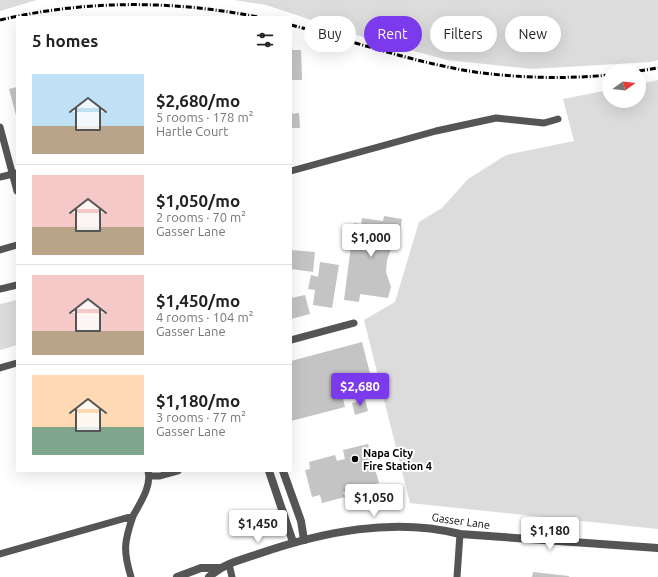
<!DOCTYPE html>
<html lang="en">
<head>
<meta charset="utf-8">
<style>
  body { margin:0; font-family:Ubuntu,sans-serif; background:#f2f2f2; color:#222; height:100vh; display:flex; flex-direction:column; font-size:15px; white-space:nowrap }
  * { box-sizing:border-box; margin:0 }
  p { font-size:13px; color:#767676 }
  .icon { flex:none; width:22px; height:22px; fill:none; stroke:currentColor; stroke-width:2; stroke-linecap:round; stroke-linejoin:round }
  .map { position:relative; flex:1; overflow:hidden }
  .details { position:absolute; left:16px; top:16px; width:276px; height:456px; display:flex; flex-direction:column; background:#fff; border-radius:0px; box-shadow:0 4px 16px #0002 }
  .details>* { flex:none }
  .guide { position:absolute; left:304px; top:16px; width:294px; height:36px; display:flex; gap:8px }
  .needle { width:26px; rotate:75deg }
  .fabs { position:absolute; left:602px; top:64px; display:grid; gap:8px }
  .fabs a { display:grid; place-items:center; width:44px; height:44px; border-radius:50%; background:#fff; box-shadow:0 4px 16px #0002; font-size:20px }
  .price { position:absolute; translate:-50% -34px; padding:0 9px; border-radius:4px; background:#fff; color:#222; font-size:13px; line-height:26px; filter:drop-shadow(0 1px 2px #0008) }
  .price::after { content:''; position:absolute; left:50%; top:24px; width:12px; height:9px; margin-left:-6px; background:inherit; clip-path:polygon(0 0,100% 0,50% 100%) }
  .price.current { background:#7c3aed; color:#fff }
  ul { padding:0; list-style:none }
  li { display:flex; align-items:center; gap:12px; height:100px; padding:0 16px }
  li+li { border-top:1px solid #e0e0e0 }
  li span { display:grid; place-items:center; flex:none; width:112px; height:80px; border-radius:0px; color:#555 }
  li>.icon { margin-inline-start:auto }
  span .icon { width:48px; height:48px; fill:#fffc; stroke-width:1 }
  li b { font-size:17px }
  h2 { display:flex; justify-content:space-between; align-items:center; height:48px; padding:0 16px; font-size:17px }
  .tag { padding:0 14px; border-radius:18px; background:#fff; box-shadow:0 4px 16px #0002; font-size:14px; line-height:36px }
  .tag.current { background:#7c3aed; color:#fff }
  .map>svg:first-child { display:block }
</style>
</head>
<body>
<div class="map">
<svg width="658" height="577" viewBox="0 0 658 577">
  <rect width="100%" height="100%" fill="#fff"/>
  <path fill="#dcdcdc" d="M0,0H37L0,11Z
    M234,0H658V60L651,62L532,69L447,60L366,38L266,5Z
    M658,80V529L410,503L364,320L395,302L419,222L442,208L468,179L506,155L574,141L563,99L609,90V101H639V84Z
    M17,300V345L0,350V304Z"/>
  <path fill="#c4c4c4" d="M291,50H301L302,80H291Z
    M17,87V119L9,89Z
    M299,113L300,128H291V114Z
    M384,216L402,219L400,231L393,244L387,260L386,272L391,287L388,298L360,294L359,302L344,300L354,223L361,224L362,218L383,221Z
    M291,250L315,252L313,272L291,269Z
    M320,262L339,265L332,308L313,305L315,290L308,289L311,275L318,277Z
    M305,295L310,314L291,319V298Z
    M362,342L373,385L342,394L345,407L291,421V361Z
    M365,399L368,411L355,415L352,403Z
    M368,444L379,483L343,492L345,497L322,503L320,495L312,497L305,470L310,469L309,462L335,455L337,461L345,459L343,450Z
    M533,572L569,576V577H532Z"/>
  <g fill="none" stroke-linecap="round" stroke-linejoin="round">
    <path stroke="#555" stroke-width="7" d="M0,127L17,191
      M291,171L436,131L496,118L544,123L558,119
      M0,177L17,173
      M0,250L17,245
      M0,289L17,285
      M291,340L354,323
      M0,368L17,363
      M149,476H160L178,471
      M0,554L133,516C140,503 152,486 148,471
      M229,564L232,577
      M131,577C123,551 124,542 133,516
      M457,577L460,534"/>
    <path stroke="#555" stroke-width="8" d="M269,471L293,542
      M283,471L301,521L304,540"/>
    <path stroke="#555" stroke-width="8" d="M177,577L201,568H219
      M209,577C223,564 240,560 258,554C322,532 393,517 460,534L658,548"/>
    <path stroke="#000" stroke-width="3" stroke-dasharray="6 2 1 2" stroke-linecap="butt" d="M0,20C85,0 172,0 258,17
      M291,25C354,41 417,64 482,73C524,78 567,79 609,75
      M639,71L658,68"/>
  </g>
  <circle fill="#000" stroke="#fff" stroke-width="1.5" cx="355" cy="459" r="4"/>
  <g text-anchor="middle" stroke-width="4" stroke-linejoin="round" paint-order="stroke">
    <g font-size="11" font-weight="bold" fill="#000" stroke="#fff" text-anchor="start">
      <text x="363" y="457">Napa City<tspan x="363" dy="13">Fire Station 4</tspan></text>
    </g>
    <g font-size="11" fill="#000" stroke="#fff">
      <text transform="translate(461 521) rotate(8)" y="4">Gasser Lane</text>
    </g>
  </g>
</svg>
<div class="fabs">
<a><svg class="needle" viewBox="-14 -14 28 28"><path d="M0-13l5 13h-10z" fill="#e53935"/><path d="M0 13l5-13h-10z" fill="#767676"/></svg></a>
</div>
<b class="price" style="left:371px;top:258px">$1,000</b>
<b class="price current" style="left:360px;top:407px">$2,680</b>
<b class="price" style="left:374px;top:518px">$1,050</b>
<b class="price" style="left:258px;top:544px">$1,450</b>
<b class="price" style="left:550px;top:551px">$1,180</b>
<div class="guide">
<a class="tag">Buy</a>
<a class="tag current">Rent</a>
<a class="tag">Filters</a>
<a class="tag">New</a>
</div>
<section class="details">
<h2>5 homes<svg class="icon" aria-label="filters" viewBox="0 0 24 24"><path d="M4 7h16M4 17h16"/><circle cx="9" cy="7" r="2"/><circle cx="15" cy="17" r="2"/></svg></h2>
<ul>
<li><span style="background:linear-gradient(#bfe0f5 65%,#b9a48a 0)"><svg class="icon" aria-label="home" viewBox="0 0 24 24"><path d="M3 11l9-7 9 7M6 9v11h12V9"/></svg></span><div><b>$2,680/mo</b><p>5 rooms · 178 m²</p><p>Hartle Court</p></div></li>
<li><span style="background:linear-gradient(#f6c9c9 65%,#b9a48a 0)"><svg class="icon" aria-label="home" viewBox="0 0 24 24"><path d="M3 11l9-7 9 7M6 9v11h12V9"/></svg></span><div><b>$1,050/mo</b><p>2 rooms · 70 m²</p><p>Gasser Lane</p></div></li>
<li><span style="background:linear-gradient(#f6c9c9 70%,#b9a48a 0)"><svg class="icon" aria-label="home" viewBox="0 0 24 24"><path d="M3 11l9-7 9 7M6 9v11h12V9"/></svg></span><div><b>$1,450/mo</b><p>4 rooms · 104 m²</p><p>Gasser Lane</p></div></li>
<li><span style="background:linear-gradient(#ffd9b3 65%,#7fa58c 0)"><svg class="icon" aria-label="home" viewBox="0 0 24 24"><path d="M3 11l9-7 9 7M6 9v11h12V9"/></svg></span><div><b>$1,180/mo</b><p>3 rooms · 77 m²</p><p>Gasser Lane</p></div></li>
</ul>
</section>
</div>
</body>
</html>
